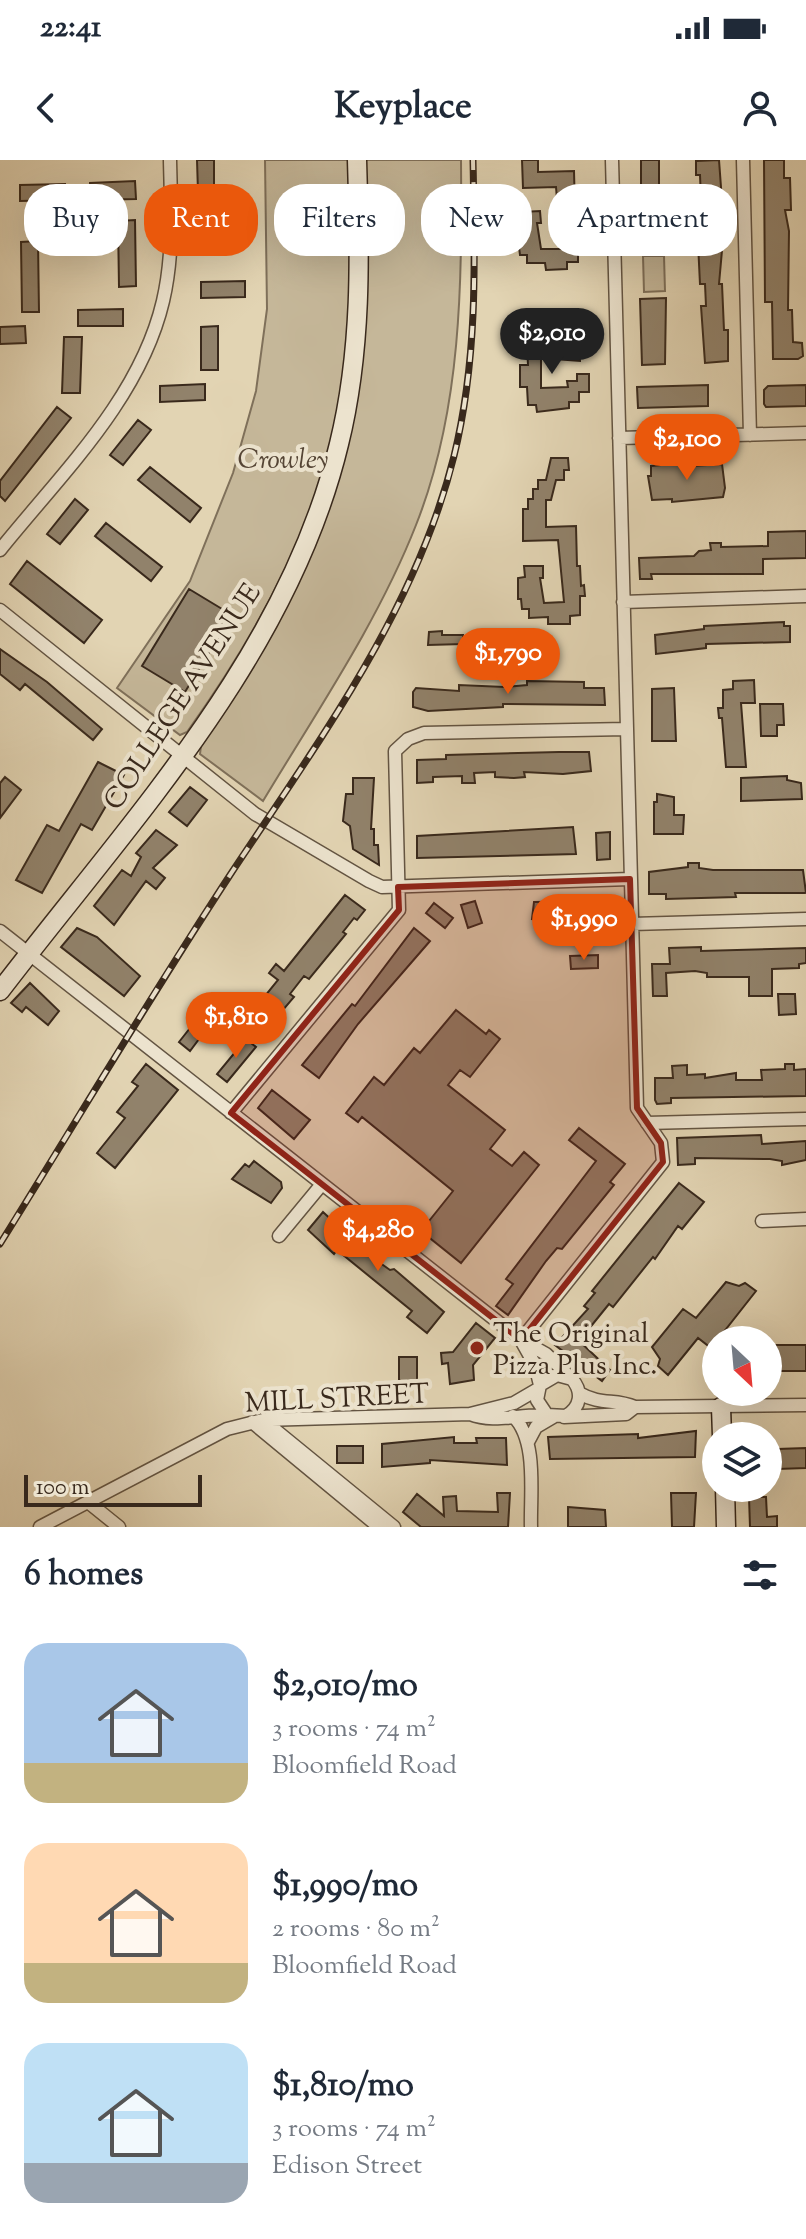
<!DOCTYPE html>
<html lang="en">
<head>
<meta charset="utf-8">
<style>
  body { margin:0; font-family:"Sorts Mill Goudy",serif; background:#f2f2f3; color:#1f2937; height:100vh; display:flex; flex-direction:column; font-size:30px; white-space:nowrap }
  * { box-sizing:border-box; margin:0 }
  p { font-size:26px; color:#747a83 }
  .icon { flex:none; width:44px; height:44px; fill:none; stroke:currentColor; stroke-width:2; stroke-linecap:round; stroke-linejoin:round }
  .map { position:relative; height:1367px; overflow:hidden }
  .panel { display:flex; flex-direction:column; background:#fff; flex:1 }
  .panel>* { flex:none }
  .top-card { position:absolute; left:24px; top:24px; width:758px; height:72px; display:flex; gap:16px }
  .needle { width:52px; rotate:154deg }
  .buttons { position:absolute; left:702px; top:1166px; display:grid; gap:16px }
  .buttons a { display:grid; place-items:center; width:80px; height:80px; border-radius:50%; background:#fff; box-shadow:0 8px 32px #0002; font-size:40px }
  .scale { position:absolute; left:24px; bottom:20px; width:178px; box-sizing:border-box; padding-left:8px; border:4px solid #39291c; border-top:0; font-size:22px; line-height:28px; white-space:nowrap; color:#39291c; -webkit-text-stroke:6px #ece3ce; paint-order:stroke }
  .price { position:absolute; translate:-50% -68px; padding:0 18px; border-radius:28px; background:#ea580c; color:#fff; font-size:26px; line-height:52px; filter:drop-shadow(0 2px 4px #0008) }
  .price::after { content:''; position:absolute; left:50%; top:48px; width:24px; height:18px; margin-left:-12px; background:inherit; clip-path:polygon(0 0,100% 0,50% 100%) }
  .price.on { background:#222; color:#fff }
  ul { padding:0; list-style:none }
  li { display:flex; align-items:center; gap:24px; height:200px; padding:0 24px }
  li span { display:grid; place-items:center; flex:none; width:224px; height:160px; border-radius:24px; color:#555 }
  li>.icon { margin-inline-start:auto }
  span .icon { width:96px; height:96px; fill:#fffc; stroke-width:1 }
  li b { font-size:34px }
  h2 { display:flex; justify-content:space-between; align-items:center; height:96px; padding:0 24px; font-size:34px }
  .chip { padding:0 28px; border-radius:32px; background:#fff; box-shadow:0 8px 32px #0002; font-size:28px; line-height:72px }
  .chip.on { background:#ea580c; color:#fff }
  .status { display:flex; justify-content:space-between; align-items:center; height:56px; padding:0 40px; background:#fff; direction:ltr }
  .status svg { height:22px; fill:currentColor }
  header { display:flex; justify-content:space-between; align-items:center; height:104px; padding:0 24px; background:#fff; font-size:36px; font-weight:800 }
  .map>svg:first-child { display:block }
</style>
</head>
<body>
<div class="status"><b>22:41</b><svg viewBox="0 0 49 12"><path d="M0 12V9h3v3zM5 12V6h3v6zM10 12V3h3v9zM15 12V0h3v12zM26 1h20v11H26zM47 4h2v5h-2z"/></svg></div>
<header><svg class="icon" aria-label="back" viewBox="0 0 24 24"><path d="M15 5l-7 7 7 7"/></svg>Keyplace<svg class="icon" aria-label="person" viewBox="0 0 24 24"><circle cx="12" cy="8" r="4"/><path d="M4 21q1-7 8-7t8 7"/></svg></header>
<div class="map">
<svg width="806" height="1367" viewBox="0 0 806 1367">
  <rect width="100%" height="100%" fill="#e2d4b3"/>
  <filter id="stains"><feTurbulence type="fractalNoise" baseFrequency=".0025" numOctaves="4"/><feColorMatrix values="0 0 0 0 .2 0 0 0 0 .09 0 0 0 0 .02 0 0 0 .5 -.17"/></filter>
  <radialGradient id="worn" r=".72"><stop offset=".6" stop-color="#630" stop-opacity="0"/><stop offset="1" stop-color="#630" stop-opacity=".3"/></radialGradient>
  <path fill="#c5b799" stroke="#7f705a" stroke-width="2" d="M265,0H349C351,80 356,164 341,244C317,365 258,473 187,572L180,575L117,528L190,421L233,313L256,231L267,149Z
    M364,0H461C462,122 462,249 416,365C378,462 317,551 263,641L200,594L201,586L323,365L340,309Z
    M643,96H664L665,131L644,132Z"/>
  <path fill="#91826b" stroke="#39291c" stroke-width="2" d="M197,0H214V32H198Z
    M522,0H538V12L574,11L575,51H578L582,81H578V102H567V109L546,110L545,103H527V95H520L516,63H523L522,52L540,51L541,63H537L541,89H561L556,27L523,28Z
    M641,0H659V30H641Z
    M719,0L724,68L719,124H722L724,170H728V201L705,203L701,146H706L705,124H700L698,83V65H702L700,15H696V1Z
    M764,0H784V18H790L791,50H785L789,71L788,150H792L793,182L802,183L803,196L798,199H773L772,142H765Z
    M135,21L136,39L91,40L90,23Z
    M65,24V40L20,41V25Z
    M244,53V70L200,71V54Z
    M658,54L659,87L640,88V55Z
    M135,60L136,126L119,127L118,61Z
    M38,81L39,152H22L21,82Z
    M245,121V137L201,138V122Z
    M666,138L665,204L642,205L640,139Z
    M123,149V166H78V150Z
    M25,166L26,183L0,184V167Z
    M218,166V210H201V167Z
    M64,177H82L80,233H62Z
    M569,180V184H579L580,201L541,198V228L568,227L567,221H577V214H589V232H579V242H569V248L537,252L536,245H528L527,227H520V205H528L527,186H539V181Z
    M205,224V240L160,242V226Z
    M708,225V246L638,248L637,227Z
    M806,225V246L766,247L764,244V230L768,226Z
    M57,247L71,258L5,341L0,336V321Z
    M138,260L151,270L123,305L110,295Z
    M551,298H568L569,310H564V320H556L551,340H546V367L576,366L577,406H580L581,426L584,425L585,436H580V455L570,456V464H548V457L529,458V449H522L521,439H518V418L525,417L524,406H543V418H540L544,443L564,442L558,380L523,381V349H528V339H533V329H538V320H546Z
    M693,302V306L722,304L725,328L723,337L672,342V339L652,340L648,316H651V306Z
    M150,307L201,348L190,362L138,320Z
    M75,339L88,350L60,384L47,374Z
    M106,363L162,407L151,421L95,376Z
    M806,371V398L763,399V414H651L652,419H640L639,398L694,396L699,391L711,390L710,383H721V387L768,386V372Z
    M27,401L102,460L84,483L10,424Z
    M189,429L232,455L185,532L142,506Z
    M784,462V466H790V482L706,484V488L656,494L655,475L704,469V466Z
    M442,471V475H463V484L428,485L429,472Z
    M0,489L47,522L102,569L93,580L25,524L20,530L0,514Z
    M754,520L755,543H741L746,607H726L722,558H719L718,548H723V530L733,529V521Z
    M527,521L584,522V528H604L605,545L503,544V547L428,551L413,547V532L416,528L459,531V525L505,527L527,525Z
    M674,528L676,581H652V529Z
    M760,544H783L784,565H777V576H761Z
    M559,592H589L591,611L563,614L524,612L525,617L514,618L495,617V612L474,613L475,623H462V616L433,617V622L417,623V600L446,599V595Z
    M98,602L124,615L92,670L81,664L42,733L16,720L47,665L59,671Z
    M787,616V620L801,623L802,639L741,641V618Z
    M5,617L21,630L0,658V623Z
    M353,618H374L371,669H374V685H378L379,705L353,689L350,666L343,661L346,634H353Z
    M190,627L207,640L187,666L169,652Z
    M657,634L674,637V655H684L683,674H654V642H657Z
    M573,667L576,694L417,698V676Z
    M156,670L177,685L153,708L165,718L156,729L146,721L114,765L94,746L122,710L131,716L141,697L136,693Z
    M610,672V699L597,700L596,673Z
    M688,703H699V708L713,710H803L806,733H735L736,737L666,739V734H649V712L688,707Z
    M345,735L365,750L357,760L354,758L343,772L346,774L309,819L304,816L290,834L294,837L265,871L248,857L278,820L269,813L276,804L284,811Z
    M475,741L482,763L468,768L461,745Z
    M612,741L613,761H600V757L563,758V762L532,759L534,742Z
    M434,743L453,758L445,768L426,753Z
    M77,768L97,777L140,816L124,836L61,787Z
    M414,768L430,781L358,864L319,918L302,905L352,844L355,846Z
    M701,787V791L806,788V803L799,804V808L772,809V836H749V817H707V813L695,811L666,813L667,836H653L652,804H670L669,788Z
    M598,795V808L571,809L570,796Z
    M30,823L59,851L48,865L26,847L22,852L11,843Z
    M778,834H795L796,854L779,855Z
    M456,850L486,874L489,870L500,879L470,917L460,910L448,925L505,970L490,989L512,1006L524,992L539,1005L461,1103L421,1071L453,1031L362,957L358,962L346,953L374,917L384,925L414,888L420,893Z
    M194,863L205,871L190,891L179,882Z
    M246,879L256,887L227,922L217,914Z
    M146,904L178,930L115,1008L97,993L125,958L117,952L138,926L132,922Z
    M785,904H794V910L806,909V936L671,938V943L657,944L655,940V918H673L672,906L687,905V915L705,914V918L736,913V920H762L761,910L785,909Z
    M272,930L310,960L294,979L258,948Z
    M579,968L625,1004L610,1022L614,1025L562,1089L557,1088L546,1101L508,1155L496,1146L513,1124L506,1119L596,1001L569,980Z
    M761,975L762,984L806,981V1000L782,1005V1001L770,999L695,998V1004L678,1005L677,978Z
    M254,1001L281,1022L282,1028L271,1043L232,1019L245,1004L249,1007Z
    M679,1023L704,1042L682,1069L678,1066L655,1099L653,1097L613,1147L609,1144L579,1181L610,1210L602,1221L555,1185L588,1149L584,1146L595,1133L592,1131Z
    M323,1052L350,1077L348,1080L390,1110L394,1109L444,1152L427,1173L407,1157L412,1151L337,1090L334,1094L308,1070Z
    M726,1122L739,1126L745,1123L756,1131L711,1188L698,1178L668,1215L658,1206L660,1199L652,1187L683,1149L696,1158Z
    M476,1163L495,1178L473,1205L474,1220L450,1224L448,1203L442,1204L441,1193L453,1192Z
    M768,1185H806V1211H768Z
    M399,1197H417V1223H399Z
    M696,1271L695,1297L550,1299L548,1277L638,1274V1278Z
    M454,1277V1283H477L476,1278H506L507,1305L430,1300V1303L382,1307V1284Z
    M337,1286H363V1303H337Z
    M806,1288V1308L778,1309V1289Z
    M497,1333H510L508,1367H421L403,1352L417,1334L444,1356L443,1337L456,1336L457,1351L498,1352Z
    M671,1333H696L694,1367H672Z
    M749,1337H766L767,1357L777,1356V1367H750Z
    M568,1347L605,1350L606,1367H568Z"/>
  <g fill="none" stroke-linecap="round" stroke-linejoin="round">
    <g stroke="#635442" stroke-width="15">
      <path id="street" d="M743,0L750,275
        M619,278L806,273
        M0,390C61,314 140,239 163,141C174,94 171,47 170,0
        M623,442L806,436
        M0,450L255,654L369,721L382,727L630,719
        M632,764L806,759
        M0,771L521,1180L546,1194L572,1219C583,1232 581,1247 566,1256L547,1255L537,1240L540,1225L557,1215L572,1219
        M231,953L399,750L395,591L408,579L424,573L626,569
        M647,963L806,959
        M762,1061L806,1059
        M279,1076L322,1024
        M521,1180L663,1002L661,983L637,948L612,0
        M521,1180L535,1205L540,1225
        M579,1233C602,1246 614,1238 635,1247L806,1245
        M470,1254C495,1264 522,1253 549,1256
        M513,1256C538,1280 530,1334 531,1367
        M564,1257L626,1254L635,1247
        M263,1260L394,1367
        M252,1262L379,1367
        M528,1282L536,1267L553,1257
        M88,1342L119,1367
        M40,1367L227,1269L263,1260L470,1254L514,1243L538,1229"/>
    </g>
    <g stroke="#39291c" stroke-width="21">
      <path id="secondary" d="M0,831C129,662 288,496 339,284C362,191 360,95 357,0
        M721,1247L722,1276
        M725,1328L726,1367"/>
    </g>
    <use href="#street" stroke="#ece3ce" stroke-width="12"/>
    <use href="#secondary" stroke="#ece3ce" stroke-width="18"/>
    <g stroke="#39291c" stroke-width="7">
      <path id="rail" d="M0,1084C77,960 152,834 232,712C318,582 416,450 454,296C478,198 475,100 473,0"/>
    </g>
    <use href="#rail" stroke="#ece3ce" stroke-width="4" stroke-dasharray="12" stroke-linecap="butt"/>
  </g>
  <path fill="#8f2418" fill-opacity="0.2" stroke="#8f2418" stroke-width="6" stroke-linejoin="round" d="M630,719L637,948L661,983L663,1002L521,1180L231,953L399,750L398,727Z"/>
  <circle fill="#8f2418" stroke="#ece3ce" stroke-width="3" cx="477" cy="1188" r="8"/>
  <g text-anchor="middle" stroke-width="8" stroke-linejoin="round" paint-order="stroke">
    <g font-size="28" font-style="italic" fill="#554535" stroke="#ece3ce">
      <text x="283" y="308">Crowley</text>
    </g>
    <g font-size="28" fill="#39291c" stroke="#ece3ce">
      <text transform="translate(181 536) rotate(-57)" y="10">COLLEGE AVENUE</text>
      <text transform="translate(337 1237) rotate(-3)" y="10">MILL STREET</text>
    </g>
    <g font-size="28" fill="#39291c" stroke="#ece3ce" text-anchor="start">
      <text x="493" y="1182">The Original<tspan x="493" dy="32">Pizza Plus Inc.</tspan></text>
    </g>
  </g>
  <rect width="100%" height="100%" filter="url(#stains)"/>
  <rect width="100%" height="100%" fill="url(#worn)"/>
</svg>
<div class="buttons">
<a><svg class="needle" viewBox="-14 -14 28 28"><path d="M0-13l5 13h-10z" fill="#e53935"/><path d="M0 13l5-13h-10z" fill="#747a83"/></svg></a>
<a><svg class="icon" aria-label="layers" viewBox="0 0 24 24"><path d="M12 4l9 5-9 5-9-5zM3 14l9 5 9-5"/></svg></a>
</div>
<div class="scale">100 m</div>
<b class="price on" style="left:552px;top:216px">$2,010</b>
<b class="price" style="left:687px;top:322px">$2,100</b>
<b class="price" style="left:508px;top:536px">$1,790</b>
<b class="price" style="left:584px;top:802px">$1,990</b>
<b class="price" style="left:236px;top:900px">$1,810</b>
<b class="price" style="left:378px;top:1113px">$4,280</b>
<div class="top-card">
<a class="chip">Buy</a>
<a class="chip on">Rent</a>
<a class="chip">Filters</a>
<a class="chip">New</a>
<a class="chip">Apartment</a>
</div>
</div>
<section class="panel">
<h2>6 homes<svg class="icon" aria-label="filters" viewBox="0 0 24 24"><path d="M4 7h16M4 17h16"/><circle cx="9" cy="7" r="2"/><circle cx="15" cy="17" r="2"/></svg></h2>
<ul>
<li><span style="background:linear-gradient(#a9c7e8 75%,#c2b280 0)"><svg class="icon" aria-label="home" viewBox="0 0 24 24"><path d="M3 11l9-7 9 7M6 9v11h12V9"/></svg></span><div><b>$2,010/mo</b><p>3 rooms · 74 m²</p><p>Bloomfield Road</p></div></li>
<li><span style="background:linear-gradient(#ffd9b3 75%,#c2b280 0)"><svg class="icon" aria-label="home" viewBox="0 0 24 24"><path d="M3 11l9-7 9 7M6 9v11h12V9"/></svg></span><div><b>$1,990/mo</b><p>2 rooms · 80 m²</p><p>Bloomfield Road</p></div></li>
<li><span style="background:linear-gradient(#bfe0f5 75%,#9aa5b1 0)"><svg class="icon" aria-label="home" viewBox="0 0 24 24"><path d="M3 11l9-7 9 7M6 9v11h12V9"/></svg></span><div><b>$1,810/mo</b><p>3 rooms · 74 m²</p><p>Edison Street</p></div></li>
</ul>
</section>
</body>
</html>
